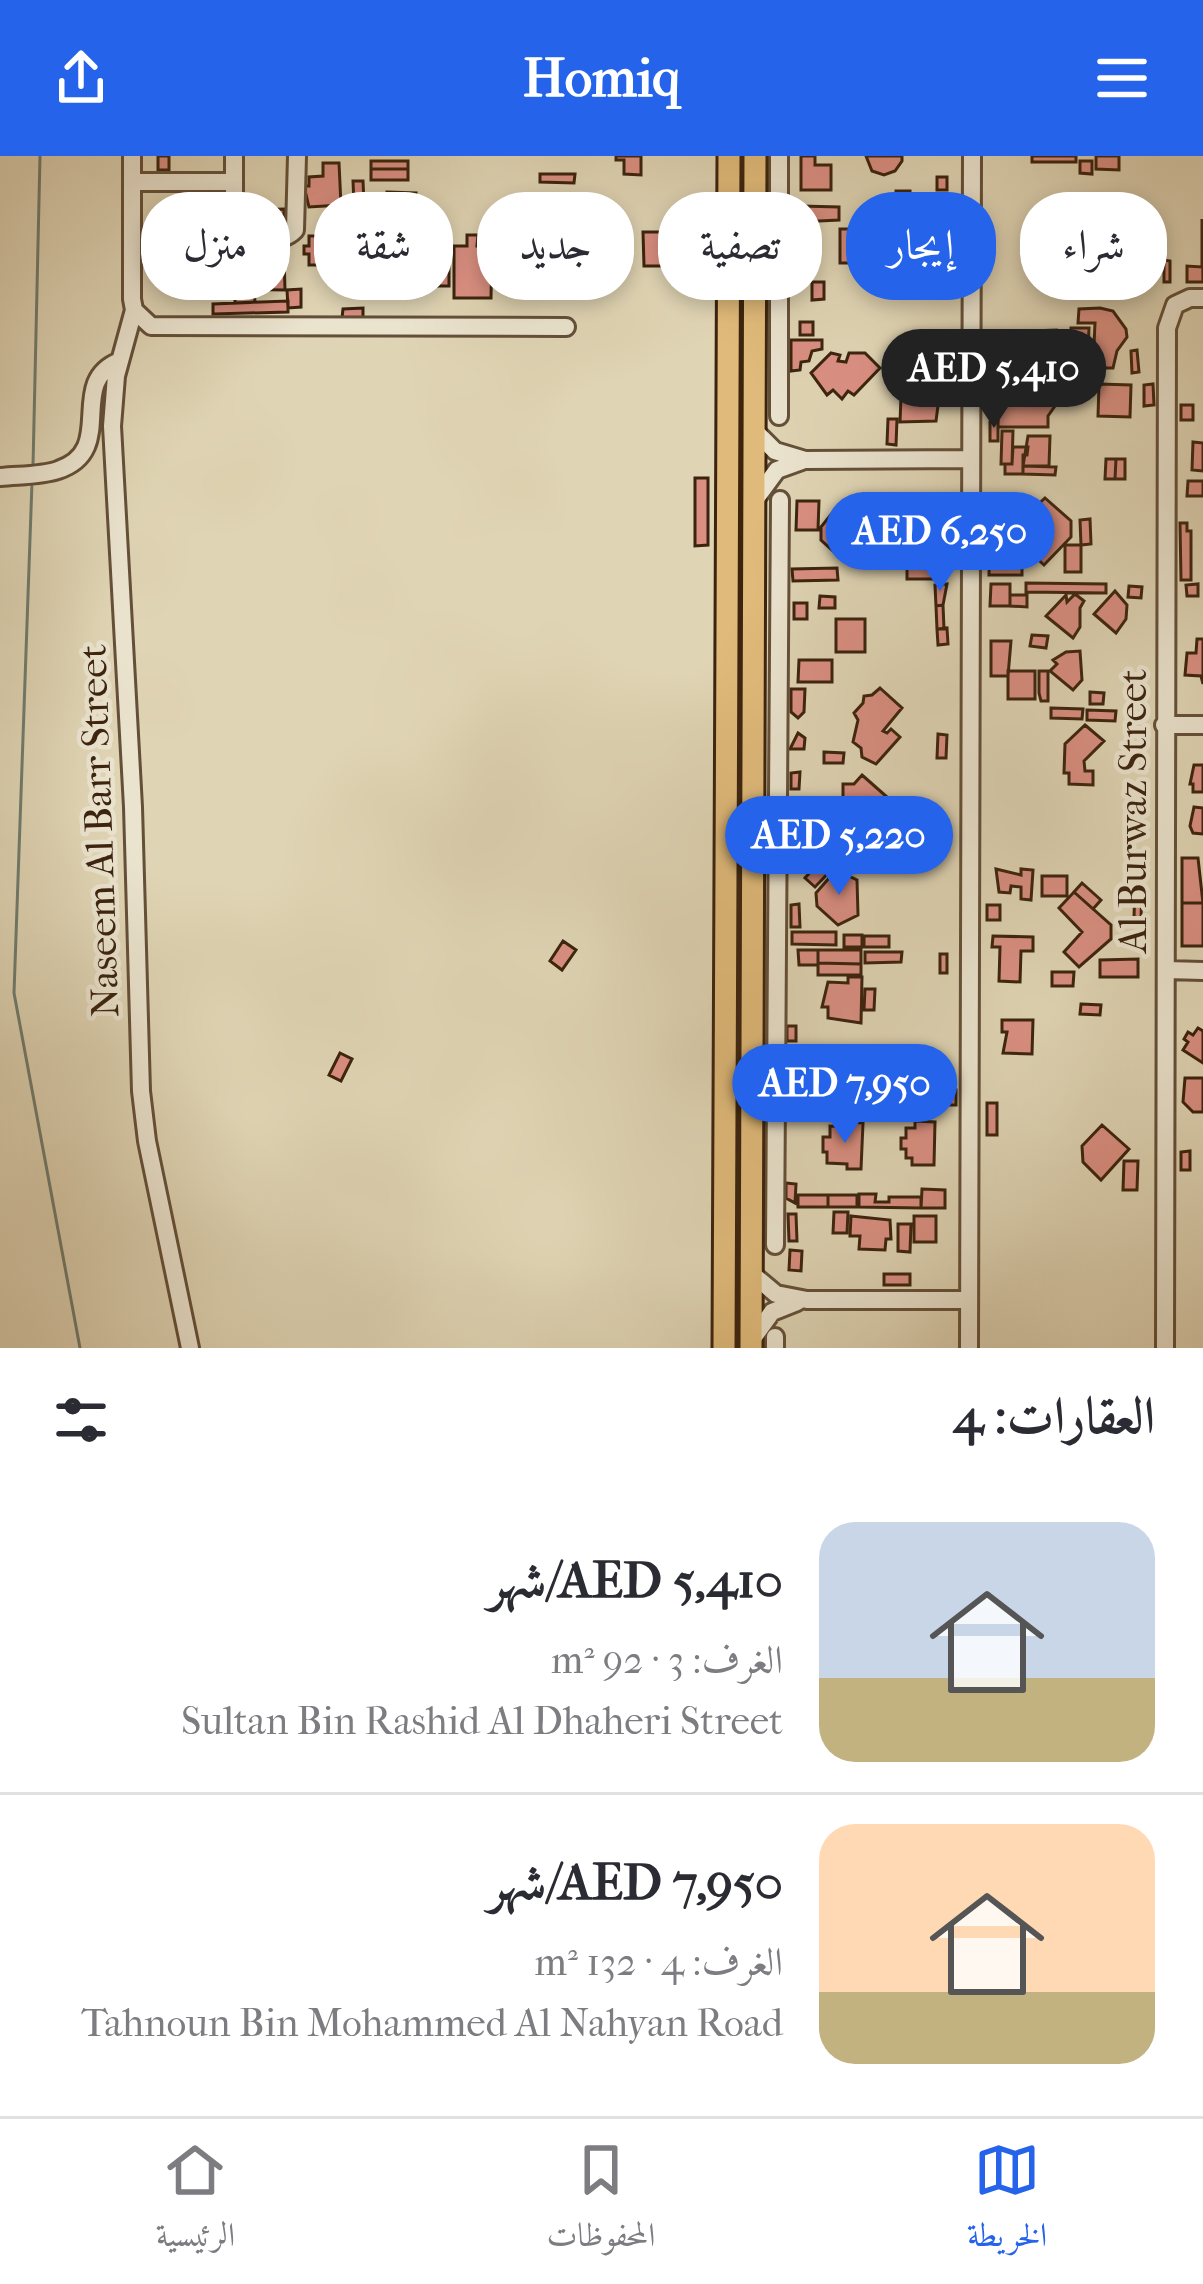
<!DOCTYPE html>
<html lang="ar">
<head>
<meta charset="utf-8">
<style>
  body { margin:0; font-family:"IM FELL French Canon",Amiri,serif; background:#f7f7f7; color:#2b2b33; direction:rtl; height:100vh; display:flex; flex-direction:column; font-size:45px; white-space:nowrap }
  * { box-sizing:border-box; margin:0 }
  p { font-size:39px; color:#7c7c81 }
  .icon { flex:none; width:66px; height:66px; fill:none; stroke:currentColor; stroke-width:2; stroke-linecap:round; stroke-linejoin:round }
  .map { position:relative; height:1192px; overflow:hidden; direction:ltr }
  .side { display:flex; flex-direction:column; background:#fff; flex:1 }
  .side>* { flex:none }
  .hud { position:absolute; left:36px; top:36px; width:1131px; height:108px; direction:rtl; display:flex; gap:24px }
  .price { position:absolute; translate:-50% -102px; padding:0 27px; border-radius:42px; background:#2563eb; color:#fff; font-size:39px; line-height:78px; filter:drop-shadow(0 3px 6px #0008) }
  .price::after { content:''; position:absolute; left:50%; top:72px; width:36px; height:27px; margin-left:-18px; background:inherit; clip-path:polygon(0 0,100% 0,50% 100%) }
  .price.on { background:#222; color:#fff }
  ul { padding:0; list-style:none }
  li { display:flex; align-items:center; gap:36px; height:300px; padding:0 48px }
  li+li { border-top:3px solid #e1e1e2 }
  li span { display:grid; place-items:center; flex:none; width:336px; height:240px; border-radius:36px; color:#555 }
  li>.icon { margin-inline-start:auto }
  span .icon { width:144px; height:144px; fill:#fffc; stroke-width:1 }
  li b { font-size:51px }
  h2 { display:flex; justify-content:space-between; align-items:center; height:144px; padding:0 48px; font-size:51px }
  .tag { padding:0 42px; border-radius:48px; background:#fff; box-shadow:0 6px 18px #0003; font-size:42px; line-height:108px }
  .tag.on { background:#2563eb; color:#fff }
  header { display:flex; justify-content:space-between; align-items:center; height:156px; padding:0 48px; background:#2563eb; color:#fff; font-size:54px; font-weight:800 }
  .tabs { display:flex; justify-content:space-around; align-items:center; height:168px; border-top:3px solid #e1e1e2; background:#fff; font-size:33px; color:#7c7c81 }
  .tabs a { display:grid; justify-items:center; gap:6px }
  .tabs .on { color:#2563eb }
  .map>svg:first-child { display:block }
</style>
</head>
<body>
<header><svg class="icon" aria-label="menu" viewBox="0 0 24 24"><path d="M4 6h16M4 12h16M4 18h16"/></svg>Homiq<svg class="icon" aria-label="share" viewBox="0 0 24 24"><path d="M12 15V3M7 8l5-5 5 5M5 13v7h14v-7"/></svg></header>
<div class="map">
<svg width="1203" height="1192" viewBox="0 0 1203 1192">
  <rect width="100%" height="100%" fill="#dfd4b4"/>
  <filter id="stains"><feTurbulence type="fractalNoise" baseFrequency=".00167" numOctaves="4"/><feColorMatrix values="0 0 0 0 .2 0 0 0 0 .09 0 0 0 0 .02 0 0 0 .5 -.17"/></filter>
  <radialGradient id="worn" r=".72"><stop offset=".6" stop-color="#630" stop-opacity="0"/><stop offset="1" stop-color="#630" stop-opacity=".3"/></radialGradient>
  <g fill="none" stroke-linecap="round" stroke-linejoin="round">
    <path stroke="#707c6f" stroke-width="3" d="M33,310L40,0
      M32,326L14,837L80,1192"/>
  </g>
  <path fill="#da8f82" stroke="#3b230e" stroke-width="3" d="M158,0H169V14H158Z
    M616,0H641V19L624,18V4H616Z
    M801,0H815V9H831V34H801Z
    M866,0H902V5L895,15L884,19L872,15Z
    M1032,0H1076V6H1032Z
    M1096,0H1119V14L1096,13Z
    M371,5H408V13H371Z
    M1080,5H1092V18L1080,17Z
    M323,7H339L341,49L309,51L304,30H309V21L323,20Z
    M371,13H408V24H371Z
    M540,18H575L574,27L540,26Z
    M937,21H947V34H937Z
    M353,25H363L364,48L354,49Z
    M896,35H910V46H896Z
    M387,36L416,37L415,47L426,48V56H416V69H386Z
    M526,39L552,40L551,74H525L526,60H514V49H525Z
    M552,40H571L569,75L551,74Z
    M370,41H387L386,74H369Z
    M800,50L839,51V64L799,66Z
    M937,50H948V102H933V66H937Z
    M284,53V73H243V54Z
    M1202,63L1203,126H1187V110L1202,111Z
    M324,65H339V109H309V98H304V90H309V80H324Z
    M840,73H881V86H885L881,107H840Z
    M643,76H682L683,110H644Z
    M467,79H478L477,90H492L491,142H454V90H467Z
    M793,87H800L801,107L793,108Z
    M363,89V113L353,112L354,90Z
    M439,93H449V130H438Z
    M259,95V101L284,100L285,134L235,133L234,98Z
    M1164,104L1170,105V126H1164Z
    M812,126H824V143L812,144Z
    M254,132L255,146L235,147V133Z
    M301,133V151L288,152L287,134Z
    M288,145V156L213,158V148Z
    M363,152V162H342L343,153Z
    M1100,152L1113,155L1126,173L1127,181L1117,195L1113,212H1100V201L1089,197L1094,189L1095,167H1078L1079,153Z
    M800,166H813V179H800Z
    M1071,172H1089L1088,194H1070Z
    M1056,174L1053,194H1058L1057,205L1054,209L1021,205L1020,183L1030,175Z
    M791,184H822V193L812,195L809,205L801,206L800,214L791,215Z
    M988,184H1011V209L988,210Z
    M946,186L947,217L932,218V200H916V187Z
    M1137,194L1139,216L1132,217L1131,195Z
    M831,197L840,199L838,205L846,206L849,197H865L880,212L854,239L848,235L842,243L833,234L827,239L811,217Z
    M916,200H932V216H917Z
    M1069,200H1079L1078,217L1068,216Z
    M999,221L1021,222L1020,233L999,232Z
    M1021,222H1042V225L1034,224L1033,233H1020Z
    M1059,222H1079V232H1059Z
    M1099,228L1131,229L1130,261L1098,260Z
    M1153,228L1154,249L1144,250V229Z
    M1038,231H1049V241L1055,250L1048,260V271H998L999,232Z
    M901,241L939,242L936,265L900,266Z
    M1181,249H1193V264H1181Z
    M888,263H897L896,289L887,288Z
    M998,265V285H990V266Z
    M1002,275H1013L1012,308H1001Z
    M1028,280H1050L1049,310H1023Z
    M1193,286L1203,287V315L1192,314Z
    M1013,291H1028L1027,299H1023V318H1005V308H1012Z
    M1106,303H1116L1115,323H1105Z
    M1116,303H1125V323H1115Z
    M1023,310L1056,311L1055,319L1023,318Z
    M695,322H708V389L695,390Z
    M1188,325H1203V340H1187Z
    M863,338H877V351H863Z
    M1045,342L1071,365V381L1044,409L1029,395L1023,372L1029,357Z
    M797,345H819L818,374H796Z
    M993,345H1003V369H994Z
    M845,348L862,359L863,392L844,405L821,384V371L837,351Z
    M938,348H947V370H938Z
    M1090,363L1091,388L1081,389L1080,364Z
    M1180,367H1187V375H1191V424H1181Z
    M938,370H947L948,389H938Z
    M990,382H1022V419H989Z
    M1065,389H1081V416H1065Z
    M938,395V423H907V396Z
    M837,412L838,424L793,425L792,413Z
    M1026,427L1106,428V437L1026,436Z
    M947,428L943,449L936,450L935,429Z
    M991,428H1010V450H990Z
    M1198,428V440H1187L1186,429Z
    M1129,430L1142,431L1141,442L1128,441Z
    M1115,435L1127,449L1126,463L1116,477L1094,458Z
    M1075,438L1084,445L1080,452V471L1073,482L1046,460L1066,439L1067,446Z
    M1010,439H1027V451L1010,450Z
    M820,440L835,441V452H819Z
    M794,447H807V463H794Z
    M943,449L944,473H937L936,450Z
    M836,463H865V496H836Z
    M947,472L948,488L938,489L937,473Z
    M1032,479L1048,480L1046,492L1030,490Z
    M1197,483H1203V528L1201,520L1185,519L1187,497H1196Z
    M991,485H1011L1008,520H991Z
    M1080,495L1082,524L1073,534L1050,515L1057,508L1053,504L1066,496Z
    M799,504H832V526H798Z
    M1008,515H1035V543H1008Z
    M1039,515H1048V545H1041L1039,537Z
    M880,532L902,552L883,575L887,577L891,573L900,581L876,608L862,601L861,592L853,586L858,564L854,557L863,547L864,540L872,539Z
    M791,533H805L804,556L798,562L791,556Z
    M1090,536L1104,537L1103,548H1090Z
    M1051,552L1083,553L1082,563L1051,562Z
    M1087,554L1116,555L1115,565L1087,564Z
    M1085,569L1104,585L1084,605L1085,615H1093V629L1069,628V617H1064L1065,588Z
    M798,577L805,582L804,593H790Z
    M938,578L947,579L946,602H937Z
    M824,596L844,597L843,607H824Z
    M1194,609H1203V636H1193V628H1190Z
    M800,616L799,633H791V617Z
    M862,619L887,641L864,672L852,662H843V628H854Z
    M1194,651L1203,652V678L1193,677L1190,670Z
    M888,668H908L907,682L887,681Z
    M824,701L834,711L815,731L805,722Z
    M1182,702H1198L1203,747H1182Z
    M996,713L1021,719V713L1033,714L1031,744L1021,743V731L1011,730L1010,737L999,736Z
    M836,714L857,724L858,759L838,769L817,750L816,737Z
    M1042,720H1067V740H1042Z
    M1082,727L1101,744L1093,753L1074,736Z
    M1135,731H1142L1141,762L1134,761Z
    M1074,736L1111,769V783L1079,811L1064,796L1082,776L1059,752Z
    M1182,747H1203V790H1182Z
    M799,748L800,771H791V749Z
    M987,749H1000V764H987Z
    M792,776H836V789L792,788Z
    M844,779H862V791H844Z
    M864,780H889V791H864Z
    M993,780L1033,781V795H1021L1020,826L999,825L1000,791H992Z
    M563,785L576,794L562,814L550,805Z
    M798,794H818V809H799Z
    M818,794H861V808L818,807Z
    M865,796H902L901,806L865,807Z
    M940,798H947V817H940Z
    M1138,803V821H1100V804Z
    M818,807L861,808V819H818Z
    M1052,816H1074L1073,830H1052Z
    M848,821H862L861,867L828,862V851H822L828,826L848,827Z
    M865,833H875L874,854H864Z
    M1081,848L1101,849L1100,859L1080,858Z
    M1002,864H1033L1032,898L1003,897L1007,876H1002Z
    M787,870H796V885H787Z
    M1198,872L1203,875V907L1183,894L1188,886L1184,883L1188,876L1193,879Z
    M340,897L352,903L341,925L329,919Z
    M938,911H946V934H938Z
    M922,919H938V934H923Z
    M1185,922H1203V956H1193L1183,946Z
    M938,934H956V949H938Z
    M805,936L830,937V941H820L819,956H812V945H805Z
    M820,941L862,942L861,957L819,956Z
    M987,947H997V979H987Z
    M915,965L935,966L934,1009H912V1002H906V993H901V982H906V972H915Z
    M850,966L863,967L861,1013H847V1008L827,1007V996H823V981H830V970L850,971Z
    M1102,969L1129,993L1101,1024L1083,1006L1082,990Z
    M1190,995V1014H1181V996Z
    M1124,1005H1138L1137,1034H1123Z
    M786,1027L796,1028L795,1047L786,1042Z
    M922,1033L945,1034V1052H921Z
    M859,1038H876L875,1046H889V1041H921V1052L859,1051Z
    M798,1039H828V1051H798Z
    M828,1039H857V1051H828Z
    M834,1056H848L847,1077H833Z
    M788,1058H796L797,1085H789Z
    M851,1060L890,1064L891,1083H886L885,1094L859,1093L860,1080H850Z
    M914,1060H936V1086H914Z
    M898,1068H911L910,1096L898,1095Z
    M790,1094L802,1095L801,1115L789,1114Z
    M884,1118H910V1129H884Z"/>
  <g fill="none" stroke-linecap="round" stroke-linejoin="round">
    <g stroke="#644f38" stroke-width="22">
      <path id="minor" d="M132,0V143L134,154L151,170L566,171
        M234,0V73C245,90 282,88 295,74L297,0
        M132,26H234
        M134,154L116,220L112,270L133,651L141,935L147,985L190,1192
        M779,260V0
        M755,275L775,295L805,304L970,303
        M0,321C19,319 41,320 58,314C119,294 65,226 120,205
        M755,344L777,314L802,305
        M1164,569H1203
        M1166,814L1203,815
        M775,1089L780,344
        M751,1117L776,1138L807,1144H969
        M751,1185L772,1156L797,1146
        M775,1192V1181
        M969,1192L972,0
        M1165,1192L1167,172L1175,149L1190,142H1203"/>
    </g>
    <g stroke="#3b230e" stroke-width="27">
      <path id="major" d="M724,1192L729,0
        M751,1192L755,0"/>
    </g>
    <use href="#minor" stroke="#eae3ce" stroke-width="16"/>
    <use href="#major" stroke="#e0ba7a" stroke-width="21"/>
  </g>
  <g text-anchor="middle" stroke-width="9" stroke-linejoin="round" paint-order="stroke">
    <g font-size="39" fill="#3b230e" stroke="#eae3ce">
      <text transform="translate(1132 655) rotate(-90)" y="14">Al Burwaz Street</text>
      <text transform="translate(98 675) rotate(-92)" y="14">Naseem Al Barr Street</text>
    </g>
  </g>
  <rect width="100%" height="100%" filter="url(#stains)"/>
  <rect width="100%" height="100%" fill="url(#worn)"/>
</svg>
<b class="price on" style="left:994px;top:275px">AED 5,410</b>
<b class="price" style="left:940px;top:438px">AED 6,250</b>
<b class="price" style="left:839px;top:742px">AED 5,220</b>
<b class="price" style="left:845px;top:990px">AED 7,950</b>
<div class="hud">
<a class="tag">شراء</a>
<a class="tag on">إيجار</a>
<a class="tag">تصفية</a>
<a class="tag">جديد</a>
<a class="tag">شقة</a>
<a class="tag">منزل</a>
</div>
</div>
<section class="side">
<h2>العقارات: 4<svg class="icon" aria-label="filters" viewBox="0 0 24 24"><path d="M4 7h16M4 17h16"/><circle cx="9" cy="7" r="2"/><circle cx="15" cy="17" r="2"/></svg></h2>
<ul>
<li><span style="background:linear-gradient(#c9d6e8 65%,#c2b280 0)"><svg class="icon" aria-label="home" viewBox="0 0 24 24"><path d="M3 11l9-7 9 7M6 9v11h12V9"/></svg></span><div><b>AED 5,410/شهر</b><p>الغرف: 3 · 92 m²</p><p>Sultan Bin Rashid Al Dhaheri Street</p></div></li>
<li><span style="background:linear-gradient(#ffd9b3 70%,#c2b280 0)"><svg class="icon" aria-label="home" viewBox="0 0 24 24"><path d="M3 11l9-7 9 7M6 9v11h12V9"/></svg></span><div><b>AED 7,950/شهر</b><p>الغرف: 4 · 132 m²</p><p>Tahnoun Bin Mohammed Al Nahyan Road</p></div></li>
</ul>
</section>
<nav class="tabs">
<a class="on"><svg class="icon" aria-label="map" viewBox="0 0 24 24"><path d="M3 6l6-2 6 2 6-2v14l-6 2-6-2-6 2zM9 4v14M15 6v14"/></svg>الخريطة</a>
<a><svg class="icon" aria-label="saved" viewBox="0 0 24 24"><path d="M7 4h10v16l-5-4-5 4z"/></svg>المحفوظات</a>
<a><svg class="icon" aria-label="home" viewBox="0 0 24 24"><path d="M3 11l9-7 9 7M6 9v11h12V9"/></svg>الرئيسية</a>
</nav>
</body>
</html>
